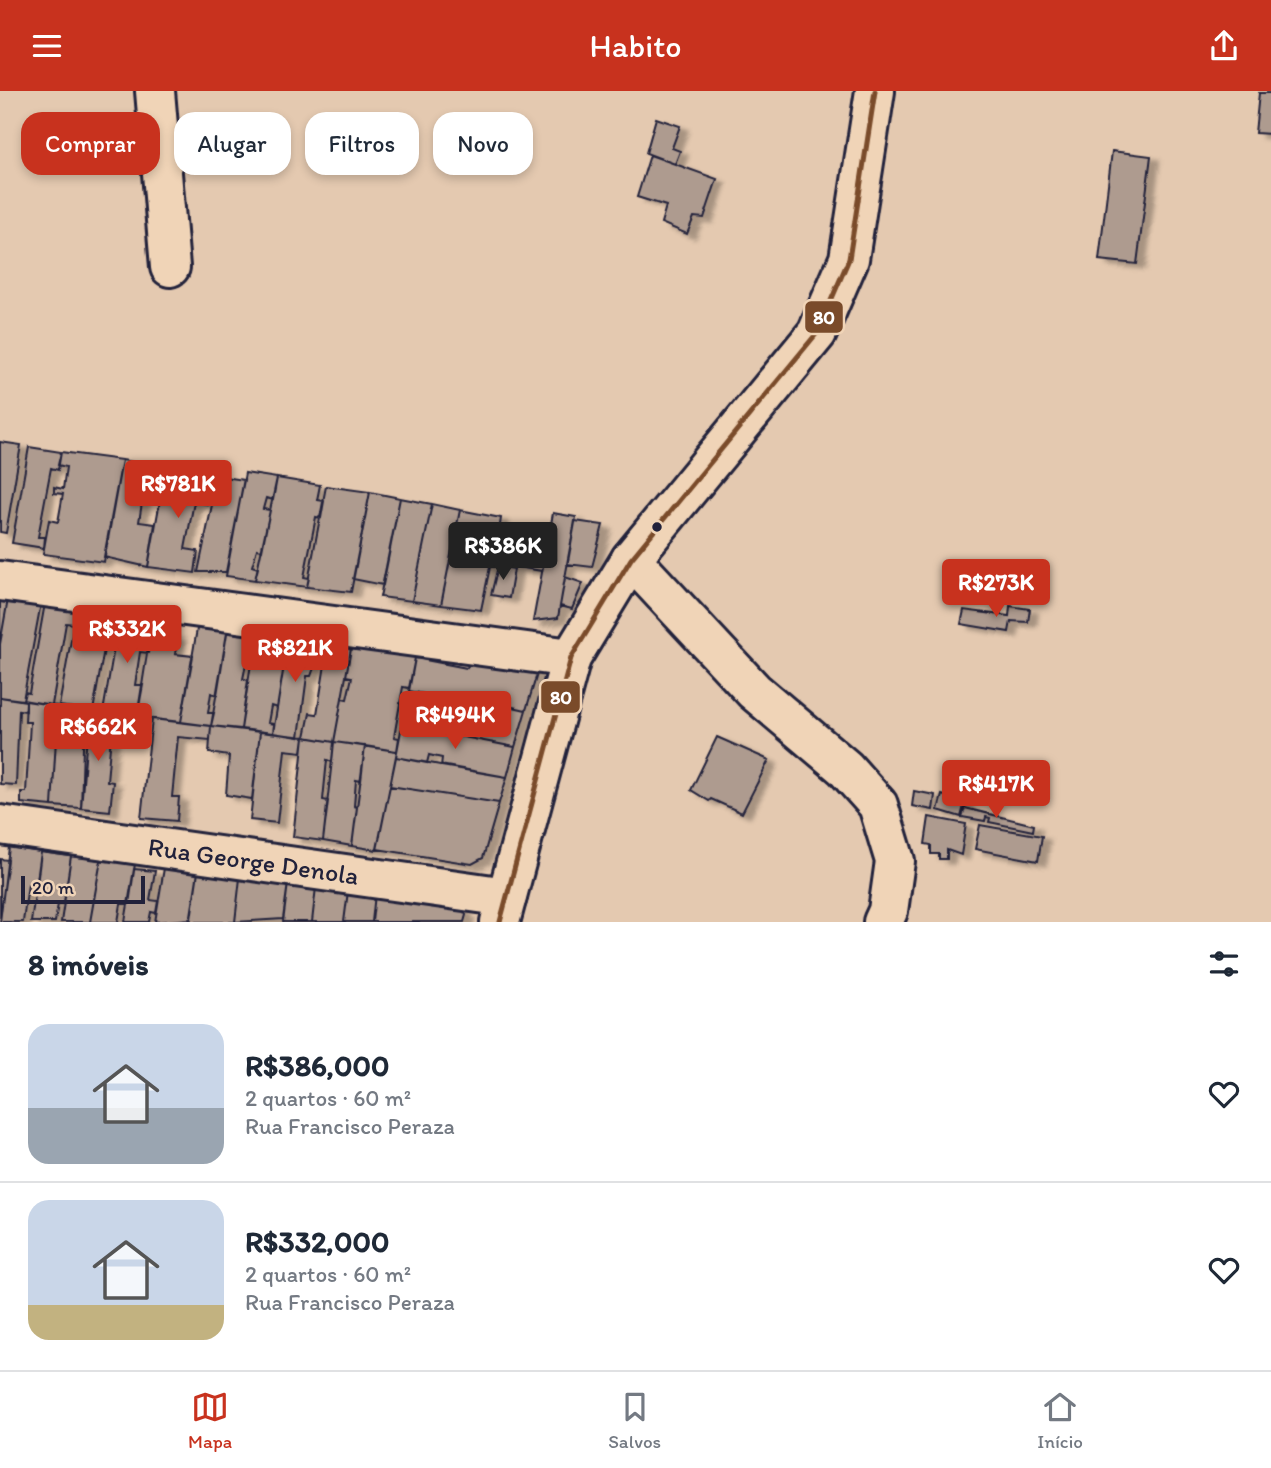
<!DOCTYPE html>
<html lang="pt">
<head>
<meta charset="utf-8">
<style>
  body { margin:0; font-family:Itim,sans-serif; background:#f6f6f7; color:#1f2937; height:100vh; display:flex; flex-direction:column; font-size:26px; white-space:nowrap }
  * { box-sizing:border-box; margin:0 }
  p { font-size:23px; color:#747a83 }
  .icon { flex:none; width:38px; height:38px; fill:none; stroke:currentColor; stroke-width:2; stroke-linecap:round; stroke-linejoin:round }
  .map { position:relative; height:831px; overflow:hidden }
  .sheet { display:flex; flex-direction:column; background:#fff; flex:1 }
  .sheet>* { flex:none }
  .guide { position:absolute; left:21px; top:21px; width:700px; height:63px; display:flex; gap:14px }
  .scale { position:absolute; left:21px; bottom:18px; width:124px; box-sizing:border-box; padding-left:7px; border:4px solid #22223b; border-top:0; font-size:19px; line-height:24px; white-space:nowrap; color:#22223b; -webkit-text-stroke:5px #f0d4b7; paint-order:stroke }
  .price { position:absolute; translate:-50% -60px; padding:0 16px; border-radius:7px; background:#c8321e; color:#fff; font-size:23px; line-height:46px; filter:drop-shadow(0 2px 4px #0008) }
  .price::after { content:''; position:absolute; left:50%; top:42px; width:21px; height:16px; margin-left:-10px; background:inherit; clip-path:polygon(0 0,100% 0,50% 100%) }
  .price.active { background:#222; color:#fff }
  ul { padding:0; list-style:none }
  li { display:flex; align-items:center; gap:21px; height:175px; padding:0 28px }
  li+li { border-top:2px solid #e0e1e3 }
  li span { display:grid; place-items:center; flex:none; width:196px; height:140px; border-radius:21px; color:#555 }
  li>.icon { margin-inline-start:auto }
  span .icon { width:84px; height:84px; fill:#fffc; stroke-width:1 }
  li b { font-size:30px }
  h2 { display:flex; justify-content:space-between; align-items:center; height:84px; padding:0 28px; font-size:30px }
  .chip { padding:0 24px; border-radius:21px; background:#fff; box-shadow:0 4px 10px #0003; font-size:24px; line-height:63px }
  .chip.active { background:#c8321e; color:#fff }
  header { display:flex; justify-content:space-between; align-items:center; height:91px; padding:0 28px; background:#c8321e; color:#fff; font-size:32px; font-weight:600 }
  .tab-bar { display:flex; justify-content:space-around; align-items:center; height:98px; border-top:2px solid #e0e1e3; background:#fff; font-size:19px; color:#747a83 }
  .tab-bar a { display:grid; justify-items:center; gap:4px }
  .tab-bar .active { color:#c8321e }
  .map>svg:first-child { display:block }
</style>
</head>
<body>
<header><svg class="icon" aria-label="menu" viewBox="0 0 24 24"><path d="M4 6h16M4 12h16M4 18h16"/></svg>Habito<svg class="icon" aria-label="share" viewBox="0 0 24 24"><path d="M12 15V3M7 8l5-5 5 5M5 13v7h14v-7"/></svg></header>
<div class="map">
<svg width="1271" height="831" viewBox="0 0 1271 831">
  <defs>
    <filter id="shadow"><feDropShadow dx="8" dy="4.5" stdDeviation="2" flood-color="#0004"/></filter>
  </defs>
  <rect width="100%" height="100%" fill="#e4c9b0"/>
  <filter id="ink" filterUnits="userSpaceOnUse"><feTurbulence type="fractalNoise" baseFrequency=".0143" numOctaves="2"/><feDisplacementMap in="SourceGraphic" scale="14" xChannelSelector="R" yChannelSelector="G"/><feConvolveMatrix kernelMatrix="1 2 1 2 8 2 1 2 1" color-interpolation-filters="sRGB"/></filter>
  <g filter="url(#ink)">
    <path fill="#ae9b8f" stroke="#22223b" stroke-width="2" filter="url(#shadow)" d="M1259,2H1271V43L1255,42Z
      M656,27L680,35L672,57L680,60L675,73L646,62Z
      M1112,60L1151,65L1137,173L1099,169Z
      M650,64L717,88L704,127L694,126L687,143L661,132L666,115L637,106Z
      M0,351L21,354L6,442L0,441Z
      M29,356L61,361L58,379L51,377L38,446H45L44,457L12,452Z
      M61,361L122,369L104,471L43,463L49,429L58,431L63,403L54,402V396L63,398L66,376L58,374Z
      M122,369L166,377L160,407L143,405L139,431L155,433L148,476L104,466Z
      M166,377L212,384L207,413L194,411L185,458L198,460L195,482L148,476Z
      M245,382L277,387L273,409L266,407L263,418L270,419L262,459L257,458L252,475L258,477L255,489L226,485Z
      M218,385L244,389L226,481H198Z
      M277,387L320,394L317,409L324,410L321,427L316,426L304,486L309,487L307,496L255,489Z
      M326,395L370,401L351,501L307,496Z
      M370,401L400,407L383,494L353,488Z
      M400,407L432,413L412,510L380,506Z
      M432,413L460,419L441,514L412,510Z
      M460,419L501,427L494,476H490L481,519L441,514Z
      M553,422L576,426L560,515L558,527L533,530Z
      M575,430L603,434L592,476L567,473Z
      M506,435L550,442L542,480L498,473Z
      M498,475L514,478L509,507L491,504Z
      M565,486L583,492L572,518L560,515Z
      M0,506L8,508L0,553Z
      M8,508L41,512L23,609L0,606V553Z
      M45,512L77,516L74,533L66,532L52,614L23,609L25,601L29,602Z
      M1010,515L1030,518L1028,531L1011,530L1009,541L961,533L964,519L1009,525Z
      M77,516L120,522L115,549L106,547L93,620L59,615Z
      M120,522L153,526L148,562L140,561L135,594H143L137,626L103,621Z
      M198,532L228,536L217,604L211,602L208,622H214L211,635L181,631Z
      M228,536L256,540L252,569L247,568L243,588L248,589L241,638L211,635Z
      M256,540L289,544L277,617L271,615L268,632L274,633L273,642L241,638Z
      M160,542L178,545L175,563L193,565L181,631L137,626L149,550L159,551Z
      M289,544L319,548L315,574L311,585H307L299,646L273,642Z
      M352,552L416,562L409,597L403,596L394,646L399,647L397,660L334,651L342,607L347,608L352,586L346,585Z
      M328,555L351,558L334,651L305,646L310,622L317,623Z
      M415,567L467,577L470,569L534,575L537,583L526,619L491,611L490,616L409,600Z
      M409,600L490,616L491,611L526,619L515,656L402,634Z
      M0,606L26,610V620L19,619L16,694L0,693Z
      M26,610L58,615L52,715L21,712V701H26L30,631H25Z
      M58,615L89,619V627L84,626L81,717L52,715Z
      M89,619L113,622L107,690L113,691L110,720L81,717Z
      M152,628L211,635L210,649L178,646L172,706H179L177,730L141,727Z
      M402,634L515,656L507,686L441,675L442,667L429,664L427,672L396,666Z
      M211,635L260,641L252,708L226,704L229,665L209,662Z
      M260,641L304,646L302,661L285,659L277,732L250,729Z
      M304,646L334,651L332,671L327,669L323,709L328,710L323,750L293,746Z
      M717,646L769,669L742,722L711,708L709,710L691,699Z
      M334,651L365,655L361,690L356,689L354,715L357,716L352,755L323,750Z
      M365,655L397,660L377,759L352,755Z
      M396,666L507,686L499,712L390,695Z
      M390,695L499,712L483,767L472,773L377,758Z
      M914,700L935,704L933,719L912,715Z
      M942,704L965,711L961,726L938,719Z
      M965,717L1034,734L1033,740L989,731L990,727L986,726L985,730L962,726Z
      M929,726L966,733L961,764L947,759V768H939V763H931V754L925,753Z
      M980,734L1042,745L1038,770L975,758Z
      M9,756L41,761L37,794L28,793L23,831H0Z
      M41,761L71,765L64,813H58L55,831H31Z
      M71,765L101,769L90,831H61Z
      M0,768L8,769L0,827Z
      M101,769L135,773L129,813H121L118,831H90Z
      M164,777L198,781L191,828L155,831Z
      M134,778L155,780L150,809L158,810L156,822L151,821L149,831H125Z
      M198,781L240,787L235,831H190Z
      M240,787L288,792L283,828L235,831Z
      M288,792L316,796L312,831H283Z
      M316,796L348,800L344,831H312Z
      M348,800L375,803L372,831H344Z
      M375,803L460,816L466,824L464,831H372Z"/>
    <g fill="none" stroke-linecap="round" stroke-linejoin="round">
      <g stroke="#22223b" stroke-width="44">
        <g id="minor">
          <path d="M155,0L170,176"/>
          <path d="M631,468L754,600L845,677L878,714L895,770L888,820L883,831"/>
          <path d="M0,490L571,567"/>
          <path id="s1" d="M0,734L507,806"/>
          <path d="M500,831L571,567L631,468L817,242L849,168L875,0"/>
        </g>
      </g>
      <use href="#minor" stroke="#f0d4b7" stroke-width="38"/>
      <g stroke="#f0d4b7" stroke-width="10">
        <path id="bus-1" d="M500,831L571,567L631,468L817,242L849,168L875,0"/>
      </g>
      <use href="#bus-1" stroke="#7a4b2a" stroke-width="5"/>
    </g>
  </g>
  <circle fill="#22223b" stroke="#f0d4b7" stroke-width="2.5" cx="657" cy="436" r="6"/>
  <g text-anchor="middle" stroke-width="5" stroke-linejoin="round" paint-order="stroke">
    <g font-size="26" fill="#22223b" stroke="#f0d4b7">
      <text dy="9" stroke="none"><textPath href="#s1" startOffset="256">Rua George Denola</textPath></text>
    </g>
  </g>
  <g stroke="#f0d4b7" stroke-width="2.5">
    <rect x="804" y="209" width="40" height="34" rx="7" fill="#7a4b2a"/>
    <rect x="540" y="589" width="41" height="34" rx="7" fill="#7a4b2a"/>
  </g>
  <g font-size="19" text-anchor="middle" font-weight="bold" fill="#fff">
    <text x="824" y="233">80</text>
    <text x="561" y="613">80</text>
  </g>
</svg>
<div class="scale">20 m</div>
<b class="price" style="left:178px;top:429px">R$781K</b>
<b class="price active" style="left:503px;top:491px">R$386K</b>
<b class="price" style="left:996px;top:528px">R$273K</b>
<b class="price" style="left:127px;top:574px">R$332K</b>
<b class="price" style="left:295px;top:593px">R$821K</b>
<b class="price" style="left:455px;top:660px">R$494K</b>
<b class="price" style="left:98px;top:672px">R$662K</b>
<b class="price" style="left:996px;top:729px">R$417K</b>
<div class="guide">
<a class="chip active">Comprar</a>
<a class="chip">Alugar</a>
<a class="chip">Filtros</a>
<a class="chip">Novo</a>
</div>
</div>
<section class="sheet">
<h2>8 imóveis<svg class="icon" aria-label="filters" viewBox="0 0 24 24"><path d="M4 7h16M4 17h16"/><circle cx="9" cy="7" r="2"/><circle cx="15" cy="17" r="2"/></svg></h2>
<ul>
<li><span style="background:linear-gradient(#c9d6e8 60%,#9aa5b1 0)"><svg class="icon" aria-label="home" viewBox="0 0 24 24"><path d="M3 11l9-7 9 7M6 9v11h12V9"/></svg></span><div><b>R$386,000</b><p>2 quartos · 60 m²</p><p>Rua Francisco Peraza</p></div><svg class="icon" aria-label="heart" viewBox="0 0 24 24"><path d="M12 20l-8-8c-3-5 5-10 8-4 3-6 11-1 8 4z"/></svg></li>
<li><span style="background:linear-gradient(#c9d6e8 75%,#c2b280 0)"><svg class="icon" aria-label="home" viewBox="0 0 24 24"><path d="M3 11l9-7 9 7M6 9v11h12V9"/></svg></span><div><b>R$332,000</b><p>2 quartos · 60 m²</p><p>Rua Francisco Peraza</p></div><svg class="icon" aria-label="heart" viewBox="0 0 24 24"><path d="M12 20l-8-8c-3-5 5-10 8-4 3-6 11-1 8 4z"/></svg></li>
</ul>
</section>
<nav class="tab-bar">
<a class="active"><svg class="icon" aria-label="map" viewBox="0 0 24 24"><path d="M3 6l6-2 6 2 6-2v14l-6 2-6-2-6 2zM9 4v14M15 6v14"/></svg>Mapa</a>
<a><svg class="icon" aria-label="saved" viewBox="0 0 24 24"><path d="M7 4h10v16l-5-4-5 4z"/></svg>Salvos</a>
<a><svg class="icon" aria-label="home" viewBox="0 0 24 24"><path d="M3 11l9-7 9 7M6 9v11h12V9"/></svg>Início</a>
</nav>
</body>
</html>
